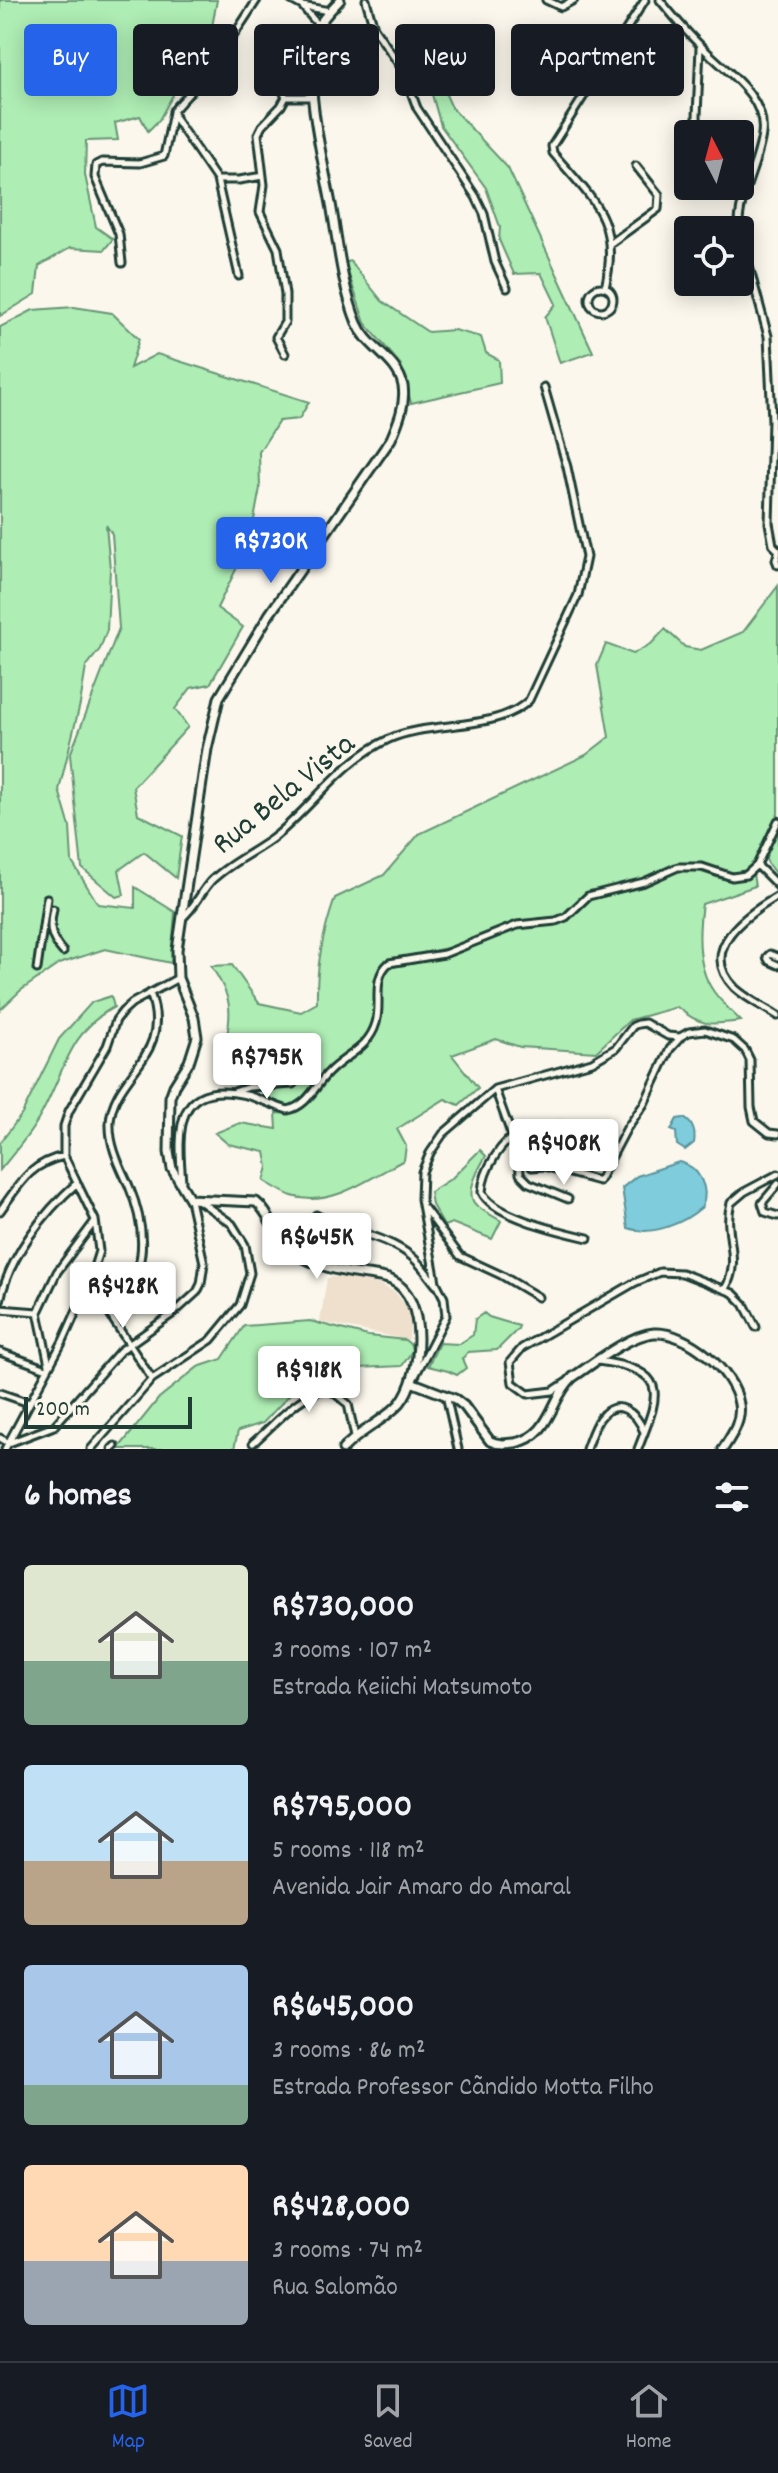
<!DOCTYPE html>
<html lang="en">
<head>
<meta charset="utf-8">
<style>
  body { margin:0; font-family:Dekko,sans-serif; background:#242831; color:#f1f3f6; height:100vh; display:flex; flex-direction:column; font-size:30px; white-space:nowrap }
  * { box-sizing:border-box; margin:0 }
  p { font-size:26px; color:#9ea1a6 }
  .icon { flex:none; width:44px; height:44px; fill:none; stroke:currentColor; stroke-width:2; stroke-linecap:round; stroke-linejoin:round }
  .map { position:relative; height:1449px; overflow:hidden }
  .drawer { display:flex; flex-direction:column; background:#171b24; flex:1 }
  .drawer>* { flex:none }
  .top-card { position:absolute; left:24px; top:24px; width:730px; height:72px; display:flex; gap:16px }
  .needle { width:52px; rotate:354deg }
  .controls { position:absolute; left:674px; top:120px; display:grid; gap:16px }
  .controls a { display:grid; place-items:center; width:80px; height:80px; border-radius:8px; background:#171b24; box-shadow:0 4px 20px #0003; font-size:40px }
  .scale { position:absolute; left:24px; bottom:20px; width:168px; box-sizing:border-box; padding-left:8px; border:4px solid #1f3d34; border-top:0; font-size:22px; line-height:28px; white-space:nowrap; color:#1f3d34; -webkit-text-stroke:6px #fbf7ec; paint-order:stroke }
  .price { position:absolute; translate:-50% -68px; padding:0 18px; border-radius:8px; background:#fff; color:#222; font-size:26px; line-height:52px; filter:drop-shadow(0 2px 4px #0008) }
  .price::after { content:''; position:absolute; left:50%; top:48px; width:24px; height:18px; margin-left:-12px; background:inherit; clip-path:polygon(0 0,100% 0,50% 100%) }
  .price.active { background:#2563eb; color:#fff }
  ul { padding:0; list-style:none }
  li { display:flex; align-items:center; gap:24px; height:200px; padding:0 24px }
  li span { display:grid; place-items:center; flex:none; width:224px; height:160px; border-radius:8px; color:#555 }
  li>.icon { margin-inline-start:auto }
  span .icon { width:96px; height:96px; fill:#fffc; stroke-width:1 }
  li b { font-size:34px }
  h2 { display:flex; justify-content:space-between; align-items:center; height:96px; padding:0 24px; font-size:34px }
  .tag { padding:0 28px; border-radius:8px; background:#171b24; box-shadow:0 4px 20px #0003; font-size:28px; line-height:72px }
  .tag.active { background:#2563eb; color:#fff }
  .menu { display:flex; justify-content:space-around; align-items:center; height:112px; border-top:2px solid #363941; background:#171b24; font-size:22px; color:#9ea1a6 }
  .menu a { display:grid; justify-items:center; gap:4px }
  .menu .active { color:#2563eb }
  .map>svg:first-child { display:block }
</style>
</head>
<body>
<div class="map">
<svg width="778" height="1449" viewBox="0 0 778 1449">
  <rect width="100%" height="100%" fill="#fbf7ec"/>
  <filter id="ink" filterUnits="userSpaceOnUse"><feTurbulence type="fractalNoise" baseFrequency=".0125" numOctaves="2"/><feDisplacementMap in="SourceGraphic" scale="16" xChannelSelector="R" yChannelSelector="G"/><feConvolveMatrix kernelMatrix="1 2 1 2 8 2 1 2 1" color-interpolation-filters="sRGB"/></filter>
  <g filter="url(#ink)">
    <path fill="#efe0cd" d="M339,1276L374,1282L395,1292L408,1308L411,1317L409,1340L320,1322L327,1278Z"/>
    <path fill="#aeedb4" stroke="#669574" stroke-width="2" d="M0,0H217L209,43L184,65L179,84L159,120L148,131L140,116L115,123L118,140L86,141L85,175L96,227L113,239L104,250L70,248L39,266L36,294L0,316Z
      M427,77L440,81L452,108L508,168L593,352L560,363L545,317L556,304L541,273L514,274L499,240L500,227L486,188L441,126Z
      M350,261L382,301L428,332L454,330L481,337L486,353L499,360L500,383L411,403L401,365L365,323L345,263Z
      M74,307L112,313L139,339L130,368L157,354L309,402L299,419L279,421L259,452L260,488L250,541L217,608L243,627L210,684L191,688L175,709L188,727L133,787L138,814L182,836L176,878L144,852L119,870L124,895L116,897L82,868L70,755L119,628L112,534L106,525L110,569L107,630L100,649L86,667L80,704L59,790L70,827L72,862L98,904L135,908V887L175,912L171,963L105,949L59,964L20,991L0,1010V327L33,310Z
      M778,586V814L754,864L744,871L732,874L703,863H677L643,879L586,893L564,914L555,917L516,921L457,946L388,960C367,978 379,1001 372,1024C365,1045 345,1053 329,1067C317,1078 311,1095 296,1103C275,1115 238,1067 224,1053C231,1012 235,1002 211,966L232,965L259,1003L301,1012L317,1003C316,965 323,933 335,898L384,875L419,834L586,755L609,737L597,665L606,644L633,654L652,643L665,629L685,647L701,650L743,632Z
      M778,827V876C757,855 766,851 778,827Z
      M690,869C713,873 731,889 753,874L755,886L702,904C698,932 696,968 714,992C722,1003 732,1012 741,1021C711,1025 701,1027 677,1007L630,1020L596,1052L520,1047L496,1039L452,1055L478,1088L459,1105L445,1099L397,1129L406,1146L404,1160C371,1177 331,1209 292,1196C283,1193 273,1186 264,1181L268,1167L265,1152L228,1144L215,1133L240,1123L277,1129L276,1113C284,1114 292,1114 300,1110C315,1101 321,1085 333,1074C350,1057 371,1050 379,1025C385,1006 375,983 391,967L445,958L518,928L557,924L568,920L590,900L646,886L679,870Z
      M111,996L114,1007C67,1032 63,1078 38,1120C28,1137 13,1154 0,1170V1143L22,1114L59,1039L92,1002Z
      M480,1150L486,1156C480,1166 467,1189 473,1201C477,1209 494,1216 501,1221L492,1239L452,1223L444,1226L432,1205L430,1192L452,1178Z
      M484,1313L489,1317L519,1326L518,1329L497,1350L468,1352L462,1359L466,1368L457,1375L448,1371L428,1366L439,1343L459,1344L473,1335L475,1319Z
      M310,1321L368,1336L405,1340L411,1345L412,1351L402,1366L358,1368L343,1359L306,1377L263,1423L238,1431L234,1449H118L159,1398L198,1367L222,1359L244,1326Z"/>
    <path fill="#7fccdd" stroke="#599399" stroke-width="2" d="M683,1118C693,1122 696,1133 694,1143L685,1150L677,1145L676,1132L671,1130L677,1119Z
      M679,1162C699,1166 710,1189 702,1207C684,1223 652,1237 628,1228L622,1188L637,1176Z"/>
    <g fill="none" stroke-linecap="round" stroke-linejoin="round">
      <g stroke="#1f3d34" stroke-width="11">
        <path id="minor" d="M291,0L302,6
          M366,0L374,28L403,70L417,108L476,197L484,214L495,262L507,288
          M546,0L561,7L574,0
          M660,0C673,16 686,32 701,46C724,70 767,96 762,134C758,166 737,198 739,230
          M319,26L302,6L330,11
          M272,71L286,97L281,106L262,126L258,134L264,185L260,212L278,249L285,294V322L276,337L285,354
          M286,97H313
          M698,134L697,116L700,47
          M217,180H239L263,176
          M736,186L745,196
          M740,233L768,336L772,421L769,523L773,545L778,550
          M611,243L658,209L659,195L636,166
          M122,263L119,234L95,177L96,165L102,162L140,163L164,156L173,112
          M239,276L217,180L176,120L173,111L213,67L257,0
          M589 299a12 12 0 1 1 24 0a12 12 0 1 1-24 0Z
          M605,288C621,221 594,201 553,153L552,146L645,0
          M778,553L776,560L778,565
          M757,865L778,886
          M778,896C747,914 696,949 735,988C747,999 764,1007 778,1016
          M53,909C49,927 50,938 63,952
          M181,919C194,909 200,893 211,881C230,862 256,852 277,835C315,803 343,760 389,739C430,720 498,732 529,700L578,595L586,557L567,467L544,387
          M778,957L770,954L767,957L769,961L778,965
          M37,969L47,898
          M495,1089L519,1156L520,1174L529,1183L568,1199
          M234,1092L249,1087L293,1084
          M532,1167L544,1166L599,1181L627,1128L644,1104L670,1049L680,1038
          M182,1181C177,1128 176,1079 246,1095C261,1099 274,1106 288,1110C309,1105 315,1085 329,1072C346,1055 369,1048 376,1023C382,1002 371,979 389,963L444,954L517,925L556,921L566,917L588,896L644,882L678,867H702L732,877L746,875L757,865L778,821
          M778,1184L762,1203L765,1212L778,1216
          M425,1209L460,1256L501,1275L538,1297
          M0,1211C19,1185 30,1163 64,1156
          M316,1215C346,1232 384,1234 411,1256C421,1264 428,1275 436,1285
          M588,1238C563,1232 493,1217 482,1192C483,1170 502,1139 522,1132C530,1129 539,1128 547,1127C553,1126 560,1124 566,1126C574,1129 597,1154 609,1161
          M89,1283L152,1379
          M725,1289C743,1258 722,1234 731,1203L744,1192L778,1174
          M0,1301C9,1257 44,1212 77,1183
          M0,1309L38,1312
          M113,1319C145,1274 150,1237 129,1186C120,1166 109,1146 110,1122C113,1073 174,1057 150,993
          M0,1352L47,1369
          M598,1361C672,1371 659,1394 638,1449
          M49,1365L38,1312L57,1272L95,1221
          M414,1378L446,1316L444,1298L436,1282L421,1199L422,1172L430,1153L443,1134L495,1089L592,1062L616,1048L633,1026L638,1024L645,1023L668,1036L680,1037L689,1032L705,1030L734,1040L745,1050L750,1060L751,1107L754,1121L769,1133L778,1134
          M565,1383L553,1391L528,1394L513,1383L510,1362L522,1348L634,1283L660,1272L682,1273L733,1293L744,1304L756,1327
          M0,1393L29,1403
          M446,1395L458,1449
          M0,1438L9,1443
          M9,1443L54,1426L120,1351L175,1312L197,1292L201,1284L204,1263L190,1200
          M253,1443C274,1425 300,1393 328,1388L348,1404L355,1437
          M5,1449L63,1341L89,1283L99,1251L95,1220L64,1156V1126L69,1111L107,1046L116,1020L123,1011L132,1003L178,978
          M91,1449L152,1379L211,1340L240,1305L250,1273L245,1245L232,1224L198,1200
          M112,1449L115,1446
          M586,1449C590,1439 593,1427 600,1418C617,1396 637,1413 644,1432"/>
      </g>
      <g stroke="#1f3d34" stroke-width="13">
        <path id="secondary" d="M340,0C330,11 315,25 313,40C306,94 321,151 331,204C338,243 342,286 357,323C367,348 398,359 403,386C406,404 398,423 391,439L269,615L219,698L207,749L177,950L178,978L194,1018L197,1037L189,1062L174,1086L170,1097L169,1152L172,1169L190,1199L256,1202C273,1215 272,1239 297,1254C316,1266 338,1271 361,1274C371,1276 381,1276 391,1280C429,1297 422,1376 400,1403C384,1421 359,1431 343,1449
          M411,1382L455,1399L464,1406L490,1441C498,1445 506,1444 515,1443C552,1436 550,1398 573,1377C594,1363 629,1335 654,1333C687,1331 734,1371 739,1404C742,1421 732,1435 723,1449"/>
      </g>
      <use href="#minor" stroke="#fbf7ec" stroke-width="5"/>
      <use href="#secondary" stroke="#fbf7ec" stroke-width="7"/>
    </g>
  </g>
  <g text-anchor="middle" stroke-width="7" stroke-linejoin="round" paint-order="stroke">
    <g font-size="32" fill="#1f3d34" stroke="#fbf7ec">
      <text transform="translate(282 792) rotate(-39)" y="11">Rua Bela Vista</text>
    </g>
  </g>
</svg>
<div class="controls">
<a><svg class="needle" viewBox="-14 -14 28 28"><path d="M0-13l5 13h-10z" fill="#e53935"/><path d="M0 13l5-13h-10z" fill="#9ea1a6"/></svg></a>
<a><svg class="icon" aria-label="locate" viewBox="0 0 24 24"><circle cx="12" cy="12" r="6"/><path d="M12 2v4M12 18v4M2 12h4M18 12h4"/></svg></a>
</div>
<div class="scale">200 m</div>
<b class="price active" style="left:271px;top:585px">R$730K</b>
<b class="price" style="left:267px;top:1101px">R$795K</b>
<b class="price" style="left:564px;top:1187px">R$408K</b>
<b class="price" style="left:317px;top:1281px">R$645K</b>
<b class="price" style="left:123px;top:1330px">R$428K</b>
<b class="price" style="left:309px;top:1414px">R$918K</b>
<div class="top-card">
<a class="tag active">Buy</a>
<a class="tag">Rent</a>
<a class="tag">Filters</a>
<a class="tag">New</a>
<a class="tag">Apartment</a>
</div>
</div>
<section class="drawer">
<h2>6 homes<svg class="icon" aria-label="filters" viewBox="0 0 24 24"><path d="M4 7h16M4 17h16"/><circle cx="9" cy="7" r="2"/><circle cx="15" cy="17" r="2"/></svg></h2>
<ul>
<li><span style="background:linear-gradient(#dfe7d0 60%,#7fa58c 0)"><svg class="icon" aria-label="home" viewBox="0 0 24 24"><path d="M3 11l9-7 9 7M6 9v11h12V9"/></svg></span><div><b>R$730,000</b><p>3 rooms · 107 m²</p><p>Estrada Keiichi Matsumoto</p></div></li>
<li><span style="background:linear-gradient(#bfe0f5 60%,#b9a48a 0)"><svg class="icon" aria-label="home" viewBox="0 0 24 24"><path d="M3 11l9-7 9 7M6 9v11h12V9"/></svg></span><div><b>R$795,000</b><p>5 rooms · 118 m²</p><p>Avenida Jair Amaro do Amaral</p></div></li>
<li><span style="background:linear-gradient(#a9c7e8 75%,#7fa58c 0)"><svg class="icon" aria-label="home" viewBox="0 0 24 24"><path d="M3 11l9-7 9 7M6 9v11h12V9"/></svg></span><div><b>R$645,000</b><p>3 rooms · 86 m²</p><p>Estrada Professor Cãndido Motta Filho</p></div></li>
<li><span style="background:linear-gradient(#ffd9b3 60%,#9aa5b1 0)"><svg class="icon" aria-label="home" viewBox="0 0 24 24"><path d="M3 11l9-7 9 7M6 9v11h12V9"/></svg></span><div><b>R$428,000</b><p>3 rooms · 74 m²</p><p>Rua Salomão</p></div></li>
</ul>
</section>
<nav class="menu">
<a class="active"><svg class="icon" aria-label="map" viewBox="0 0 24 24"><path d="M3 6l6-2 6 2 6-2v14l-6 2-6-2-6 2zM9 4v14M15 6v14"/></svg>Map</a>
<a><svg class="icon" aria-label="saved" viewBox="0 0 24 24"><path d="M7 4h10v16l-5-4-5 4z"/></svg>Saved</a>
<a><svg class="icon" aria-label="home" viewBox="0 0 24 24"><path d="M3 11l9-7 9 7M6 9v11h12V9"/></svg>Home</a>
</nav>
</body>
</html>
